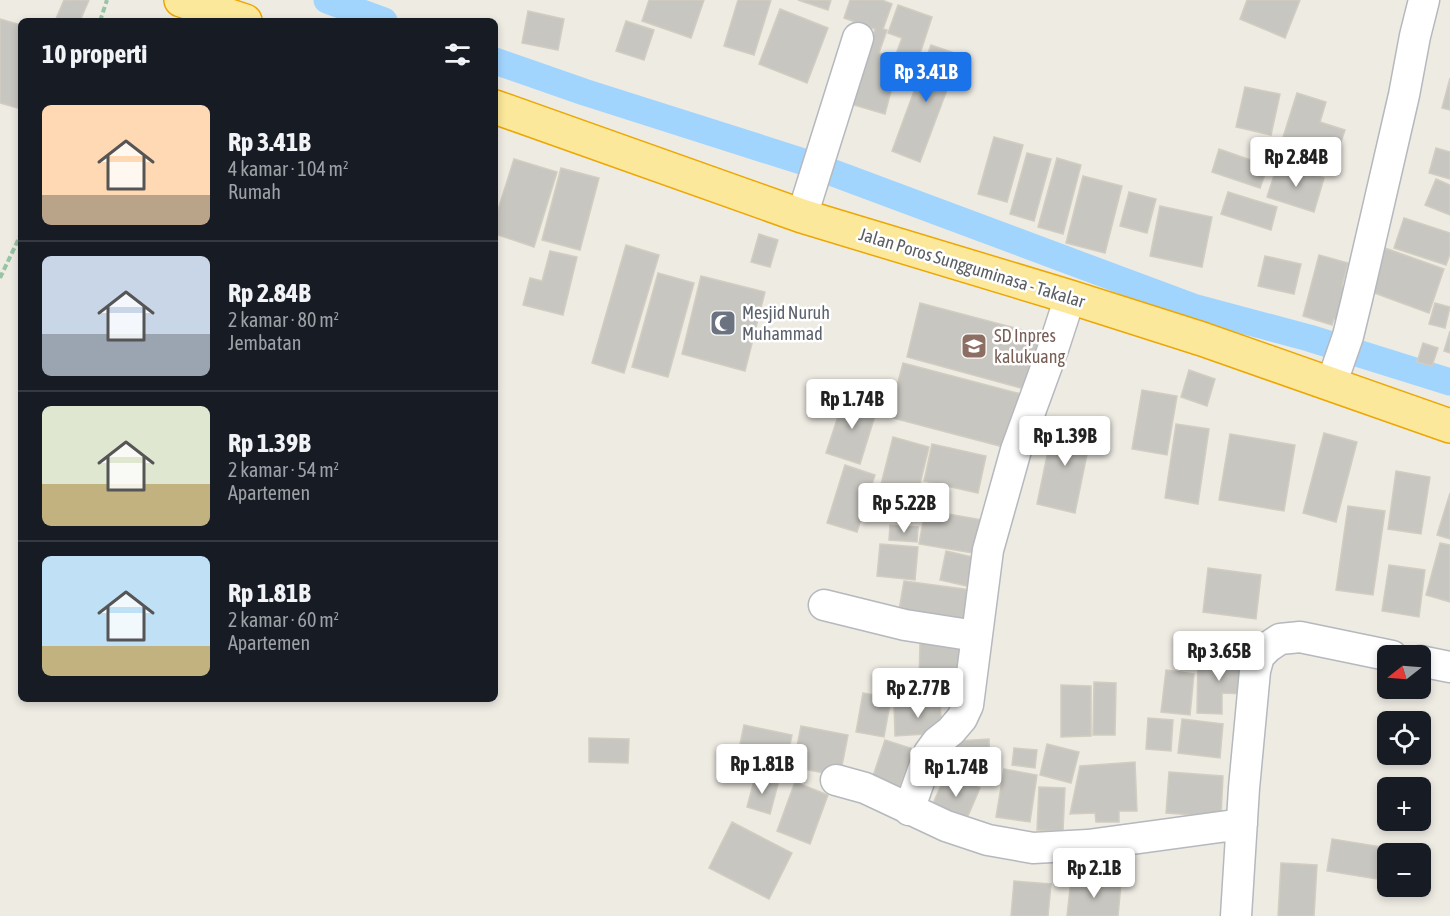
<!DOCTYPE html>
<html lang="id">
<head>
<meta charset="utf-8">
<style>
  body { margin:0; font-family:"Asap Condensed",sans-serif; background:#242831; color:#f1f3f6; height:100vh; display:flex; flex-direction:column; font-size:22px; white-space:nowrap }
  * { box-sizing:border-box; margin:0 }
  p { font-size:20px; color:#9ea1a6 }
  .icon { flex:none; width:33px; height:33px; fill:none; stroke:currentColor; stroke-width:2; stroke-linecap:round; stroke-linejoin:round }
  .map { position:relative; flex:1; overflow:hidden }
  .side { position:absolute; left:18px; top:18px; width:480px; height:684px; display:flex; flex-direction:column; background:#171b24; border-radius:9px; box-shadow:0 3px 9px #0003 }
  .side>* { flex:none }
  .needle { width:39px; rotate:253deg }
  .tools { position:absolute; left:1377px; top:645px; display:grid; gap:12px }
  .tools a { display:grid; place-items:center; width:54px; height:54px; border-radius:9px; background:#171b24; box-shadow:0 3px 9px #0003; font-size:30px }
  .price { position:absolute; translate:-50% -51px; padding:0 14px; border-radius:6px; background:#fff; color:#222; font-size:20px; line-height:39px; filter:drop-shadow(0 2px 3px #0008) }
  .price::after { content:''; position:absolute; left:50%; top:36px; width:18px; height:14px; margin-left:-9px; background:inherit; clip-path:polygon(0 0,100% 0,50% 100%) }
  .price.active { background:#1a73e8; color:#fff }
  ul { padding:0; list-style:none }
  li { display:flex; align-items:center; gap:18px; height:150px; padding:0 24px }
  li+li { border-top:2px solid #363941 }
  li span { display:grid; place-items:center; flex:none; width:168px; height:120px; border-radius:9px; color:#555 }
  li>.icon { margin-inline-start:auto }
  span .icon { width:72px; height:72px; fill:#fffc; stroke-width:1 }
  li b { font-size:26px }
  h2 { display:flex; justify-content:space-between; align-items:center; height:72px; padding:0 24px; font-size:26px }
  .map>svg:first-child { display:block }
</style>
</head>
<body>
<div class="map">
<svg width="1450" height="916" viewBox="0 0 1450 916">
  <rect width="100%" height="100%" fill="#eeebe3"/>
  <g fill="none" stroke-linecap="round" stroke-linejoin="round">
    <path stroke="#a2d5fe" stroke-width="27" d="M327,0L384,21
      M495,61L584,92L804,162L1193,307L1309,338L1450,382"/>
  </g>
  <path fill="#c8c6c0" stroke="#d2cdc1" stroke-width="1.5" d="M64,0H89L80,21H55Z
    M649,0H704L691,38L642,21Z
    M738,0H771L754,55L724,46Z
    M798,0H831L828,10Z
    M850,0H882L892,4L883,29L887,30L879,53L895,57L902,38L888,33L898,5L932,17L915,69L898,64L885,114L844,102L869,50L875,29L844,18Z
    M1247,0H1300L1285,38L1240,19Z
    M780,9L828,28L807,83L759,64Z
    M528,11L564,19L558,50L522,43Z
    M0,19L21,25V109L0,103Z
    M626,21L654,30L644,60L616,51Z
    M931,45L960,55L920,162L892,151Z
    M1450,78V110L1442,108Z
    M1245,87L1280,94L1271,135L1236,127Z
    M1297,93L1326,102L1320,122L1345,130L1330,175L1288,161L1290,156L1278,153Z
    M994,137L1023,145L1007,202L978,194Z
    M1436,148L1450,152V179L1429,173Z
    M1219,149L1268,166L1260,188L1212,172Z
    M1027,153L1051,159L1034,221L1010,214Z
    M1057,158L1081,165L1063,234L1038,227Z
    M514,159L557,172L534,247L495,234V219Z
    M1278,163L1324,178L1314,212L1267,197Z
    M561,168L599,178L580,250L542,240Z
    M1083,176L1122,186L1105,253L1066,243Z
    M1436,179L1450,185V215L1425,205Z
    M1129,192L1156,199L1147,233L1120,226Z
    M1228,192L1277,207L1271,230L1221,214Z
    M1160,206L1212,217L1202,267L1150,256Z
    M1404,218L1450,233V254L1446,265L1394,248Z
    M759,234L778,240L770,267L751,262Z
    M626,245L659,255L624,373L592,363Z
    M1385,248L1444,269L1429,313L1369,291Z
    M550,251L577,257L563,315L523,305L530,278L542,281Z
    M1319,255L1348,263L1342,286L1351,289L1342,321L1334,319L1332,325L1303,316Z
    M1265,256L1301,264L1294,294L1258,286Z
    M658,273L694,283L668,377L632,367Z
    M701,276L765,292L745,371L682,354Z
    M920,303L1042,335L1028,390L907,357Z
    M1435,303L1450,307L1445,328L1429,324Z
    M1450,331V353L1444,351Z
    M1423,343L1438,348L1432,366L1417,362Z
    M903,363L1025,395L1011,449L889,417Z
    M1189,370L1215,379L1207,406L1181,397Z
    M1142,390L1177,396L1167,455L1132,449Z
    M845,395L878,406L860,464L826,453Z
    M1054,422L1092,430L1075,513L1037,504Z
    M1176,424L1209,429L1198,504L1165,498Z
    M1324,433L1357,442L1336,522L1303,513Z
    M1230,434L1295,445L1284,511L1219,500Z
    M893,437L929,447L912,517L875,508Z
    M932,444L986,456L978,493L924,481Z
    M845,465L875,475L857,532L827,523Z
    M1396,471L1430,477L1421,534L1388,529Z
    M925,486L947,492L942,509L921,503Z
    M1450,493V539L1437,535Z
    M1348,506L1385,511L1373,595L1336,590Z
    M925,510L983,520L978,554L919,544Z
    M890,525L918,527L917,542L889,540Z
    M1440,543L1450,545V602L1426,595Z
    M880,544L918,547L915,580L877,576Z
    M946,551L973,557L967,586L940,580Z
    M1389,565L1425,570L1419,617L1382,611Z
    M1208,568L1261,575L1256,619L1203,612Z
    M904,581L971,590L966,626L898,616Z
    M920,643L967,645L965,683L919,680Z
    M1198,657L1245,659V694L1222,693V714L1197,713Z
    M1166,670L1194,674L1190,715L1161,712Z
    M1094,682L1116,683L1115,735H1093Z
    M1061,685L1091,686V736L1061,737Z
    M863,693L891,698L884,737L856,732Z
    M940,701L942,733L895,736L894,704Z
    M1148,718L1173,720L1171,751L1146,749Z
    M1182,719L1223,724L1220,758L1178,753Z
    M744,725L792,735L785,769L737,759Z
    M801,726L848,735L840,776L793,767Z
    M589,738L629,739L628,763L589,762Z
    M989,739L990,763L944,767L941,742Z
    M885,740L913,749L898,792L871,782Z
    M1047,744L1079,752L1071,783L1040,775Z
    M1014,748L1037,750L1035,768L1012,765Z
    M1135,762L1137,811H1119V822H1096L1095,813L1070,814L1080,766Z
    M1004,769L1037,775L1030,822L996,817Z
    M1169,772L1223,776L1221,817L1166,813Z
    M946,774L980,788L965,823L931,808Z
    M755,777L778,784L770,814L747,807Z
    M795,782L828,795L810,844L777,831Z
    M1039,787L1065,788L1063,831L1037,830Z
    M732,822L792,853L769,899L709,868Z
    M1332,839L1382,847L1377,879L1327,871Z
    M1395,846L1422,850L1420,859V854H1394Z
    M1281,863L1317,865L1314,916H1278Z
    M1071,879L1121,884L1118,916H1067Z
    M1014,881L1051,884L1048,916H1011Z"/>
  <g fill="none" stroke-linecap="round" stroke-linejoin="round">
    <g stroke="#b5b8bd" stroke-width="33">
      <path id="minor" d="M802,216L858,38
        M1331,385L1348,336L1357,299L1404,95L1415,36L1424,0
        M824,605L905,625L976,636
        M1420,661L1450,667
        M836,780L865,788L946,826L988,840L1033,848L1088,845L1242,824
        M909,810L929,753L937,742L951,731L962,718L968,705L988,550L1016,450L1054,346L1070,297
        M1236,916L1244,788L1255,671L1259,656L1268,647L1280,639L1300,637L1392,656"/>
    </g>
    <g stroke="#eda703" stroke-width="36">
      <path id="trunk" d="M181,0L245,21
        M495,107L802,216L1070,297L1202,339L1450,426"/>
    </g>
    <path stroke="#97c4a5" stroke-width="4" stroke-dasharray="6 3" stroke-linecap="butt" d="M100,21L107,0
      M0,278L21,234"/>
    <use href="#minor" stroke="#fff" stroke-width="30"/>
    <use href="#trunk" stroke="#fce89a" stroke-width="33"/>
  </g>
  <defs>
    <g id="mosque-square" transform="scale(1.35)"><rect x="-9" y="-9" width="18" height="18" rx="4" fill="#6b7280" stroke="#fff"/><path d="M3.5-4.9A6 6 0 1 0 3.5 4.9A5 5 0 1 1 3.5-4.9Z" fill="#fff"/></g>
    <g id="school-square" transform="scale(1.35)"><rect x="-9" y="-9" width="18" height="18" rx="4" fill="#8d6e63" stroke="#fff"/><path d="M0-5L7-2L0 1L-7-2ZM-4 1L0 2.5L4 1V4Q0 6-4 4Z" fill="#fff"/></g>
  </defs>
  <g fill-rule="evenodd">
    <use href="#mosque-square" x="723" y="323"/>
    <use href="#school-square" x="974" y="346"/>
  </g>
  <g text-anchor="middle" stroke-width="5" stroke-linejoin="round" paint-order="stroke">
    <g font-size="18" fill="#5b5f63" stroke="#fff">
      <text transform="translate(972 268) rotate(17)" y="6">Jalan Poros Sungguminasa - Takalar</text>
    </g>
    <g font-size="18" fill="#5b616d" stroke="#fff" text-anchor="start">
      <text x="742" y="319">Mesjid Nuruh<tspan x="742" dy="21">Muhammad</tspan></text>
    </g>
    <g font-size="18" fill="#785e54" stroke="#fff" text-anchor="start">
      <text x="994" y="342">SD Inpres<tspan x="994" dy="21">kalukuang</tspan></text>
    </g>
  </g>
</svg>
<div class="tools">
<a><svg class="needle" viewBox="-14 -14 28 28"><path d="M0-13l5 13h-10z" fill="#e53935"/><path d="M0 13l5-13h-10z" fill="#9ea1a6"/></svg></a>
<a><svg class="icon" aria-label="locate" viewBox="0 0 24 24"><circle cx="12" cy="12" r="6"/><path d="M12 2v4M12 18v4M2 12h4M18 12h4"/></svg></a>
<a>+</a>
<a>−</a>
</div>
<b class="price active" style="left:926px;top:103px">Rp 3.41B</b>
<b class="price" style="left:1296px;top:188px">Rp 2.84B</b>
<b class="price" style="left:852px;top:430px">Rp 1.74B</b>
<b class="price" style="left:1065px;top:467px">Rp 1.39B</b>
<b class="price" style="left:904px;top:534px">Rp 5.22B</b>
<b class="price" style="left:1219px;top:682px">Rp 3.65B</b>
<b class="price" style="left:918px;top:719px">Rp 2.77B</b>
<b class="price" style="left:762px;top:795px">Rp 1.81B</b>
<b class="price" style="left:956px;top:798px">Rp 1.74B</b>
<b class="price" style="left:1094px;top:899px">Rp 2.1B</b>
<section class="side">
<h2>10 properti<svg class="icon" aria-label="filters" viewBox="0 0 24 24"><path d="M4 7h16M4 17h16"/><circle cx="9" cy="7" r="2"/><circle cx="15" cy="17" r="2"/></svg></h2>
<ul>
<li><span style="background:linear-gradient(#ffd9b3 75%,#b9a48a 0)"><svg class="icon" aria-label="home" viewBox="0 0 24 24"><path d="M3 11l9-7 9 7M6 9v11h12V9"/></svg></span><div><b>Rp 3.41B</b><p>4 kamar · 104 m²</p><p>Rumah</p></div></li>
<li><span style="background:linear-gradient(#c9d6e8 65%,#9aa5b1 0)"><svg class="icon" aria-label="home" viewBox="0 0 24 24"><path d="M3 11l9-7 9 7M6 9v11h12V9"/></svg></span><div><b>Rp 2.84B</b><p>2 kamar · 80 m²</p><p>Jembatan</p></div></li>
<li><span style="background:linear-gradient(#dfe7d0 65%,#c2b280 0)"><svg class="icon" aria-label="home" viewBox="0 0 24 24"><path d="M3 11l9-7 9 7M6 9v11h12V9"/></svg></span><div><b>Rp 1.39B</b><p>2 kamar · 54 m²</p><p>Apartemen</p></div></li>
<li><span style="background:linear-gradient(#bfe0f5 75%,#c2b280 0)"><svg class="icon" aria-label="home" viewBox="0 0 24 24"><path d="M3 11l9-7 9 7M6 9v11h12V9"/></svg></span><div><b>Rp 1.81B</b><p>2 kamar · 60 m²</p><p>Apartemen</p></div></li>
</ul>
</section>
</div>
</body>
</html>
